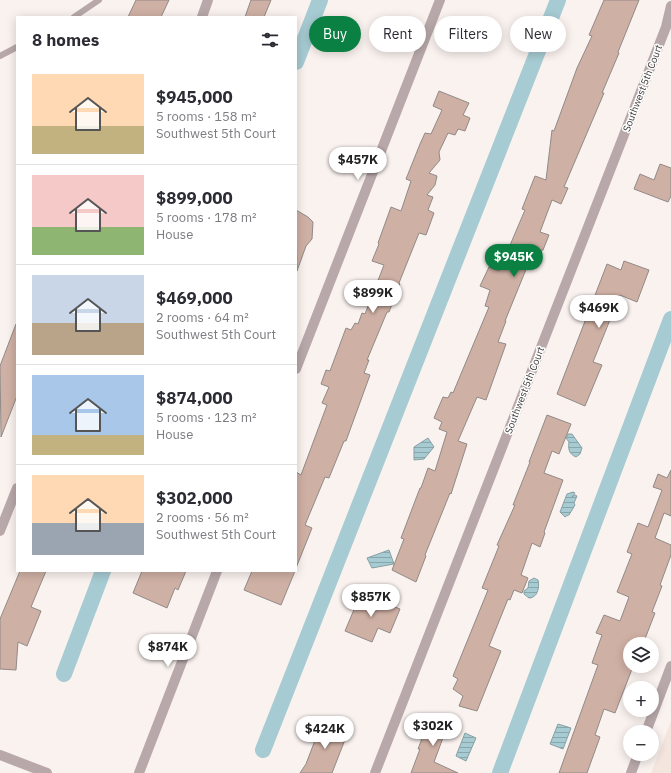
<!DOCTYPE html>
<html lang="en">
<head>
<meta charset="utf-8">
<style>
  body { margin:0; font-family:"IBM Plex Sans",sans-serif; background:#f7f7f7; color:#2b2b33; height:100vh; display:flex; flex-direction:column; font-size:15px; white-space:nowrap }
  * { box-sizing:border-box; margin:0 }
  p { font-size:13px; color:#7c7c81 }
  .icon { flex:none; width:22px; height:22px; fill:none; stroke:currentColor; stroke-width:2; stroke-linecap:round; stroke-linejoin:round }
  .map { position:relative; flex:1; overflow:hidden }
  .side { position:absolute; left:16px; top:16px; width:281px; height:556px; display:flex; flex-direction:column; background:#fff; border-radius:0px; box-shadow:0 2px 10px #0003 }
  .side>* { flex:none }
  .banner { position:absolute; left:309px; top:16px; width:302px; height:36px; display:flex; gap:8px }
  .fabs { position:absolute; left:623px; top:637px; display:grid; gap:8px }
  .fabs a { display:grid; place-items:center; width:36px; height:36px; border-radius:50%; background:#fff; box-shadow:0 2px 10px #0003; font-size:20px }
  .price { position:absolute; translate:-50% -34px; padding:0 9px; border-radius:14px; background:#fff; color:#222; font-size:13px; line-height:26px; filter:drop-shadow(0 1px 2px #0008) }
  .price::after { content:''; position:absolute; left:50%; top:24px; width:12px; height:9px; margin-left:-6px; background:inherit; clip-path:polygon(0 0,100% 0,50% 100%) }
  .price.active { background:#0b8043; color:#fff }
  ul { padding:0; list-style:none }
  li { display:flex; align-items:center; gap:12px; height:100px; padding:0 16px }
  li+li { border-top:1px solid #e1e1e2 }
  li span { display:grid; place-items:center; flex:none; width:112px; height:80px; border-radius:0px; color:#555 }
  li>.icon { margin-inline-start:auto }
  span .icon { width:48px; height:48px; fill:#fffc; stroke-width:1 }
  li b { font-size:17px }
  h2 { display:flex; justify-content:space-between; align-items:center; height:48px; padding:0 16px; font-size:17px }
  .tag { padding:0 14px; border-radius:18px; background:#fff; box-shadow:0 2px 10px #0003; font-size:14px; line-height:36px }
  .tag.active { background:#0b8043; color:#fff }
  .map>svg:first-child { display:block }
</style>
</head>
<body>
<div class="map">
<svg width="671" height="773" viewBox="0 0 671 773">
  <defs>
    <pattern id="water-rules" width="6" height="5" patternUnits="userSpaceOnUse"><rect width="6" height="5" fill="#a6cbd2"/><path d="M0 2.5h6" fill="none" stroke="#89a6ab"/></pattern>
  </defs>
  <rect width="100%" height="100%" fill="#faf2ef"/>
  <path fill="#f5e5df" d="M671,721V773H651Z"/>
  <path fill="url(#water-rules)" stroke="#87a0a4" d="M568,434H572C575,439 579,443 582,448L580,454L576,457C569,454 568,449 569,442L566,438Z
    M428,438L434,447L424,459L414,460V447Z
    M573,492L575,493L572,497L575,495L577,496L574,503L575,505L569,515H568L565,517L560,512L567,494Z
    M389,550L394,564L372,568L367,558Z
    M534,578L538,580C540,588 537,598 529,598L524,594V591L528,588L529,581Z
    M558,724L571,728L563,749L550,744Z
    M465,733L476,738L466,761L456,756Z"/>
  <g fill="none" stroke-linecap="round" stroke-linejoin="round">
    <path stroke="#a6cbd2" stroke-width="16" d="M296,62L320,0
      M64,674L103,571
      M263,750L558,0
      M500,773L671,319"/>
  </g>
  <path fill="#cfb0a4" stroke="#918a87" d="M136,0H169L161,17H128Z
    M251,0H271L264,17H245Z
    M604,0H639L618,52L619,53L602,93H604L564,187L568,188L561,204L552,200L540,232L549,235L543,250H542L534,269L527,267L505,321H506L498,342L506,344L486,400L477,397L458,441L467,444L451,494L450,493L425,555L426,556L416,582L392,570L404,539L401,538L420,488H421L428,468L435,471L447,432L439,429L442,422L434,418L443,397L448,398L451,392L453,393L489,307L485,306L490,290L480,286L489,267L499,271L525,210L522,209L535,176L546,180L552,130L554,131L577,68L592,36L589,35Z
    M439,91L469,103L463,115L470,118L465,131L458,129L455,135L448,133L439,152L440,160L429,173L437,176L435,185L427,195L433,197L428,210L434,213L426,235L419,233L399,283L400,284L389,312H387L367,360H369L364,373L370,375L346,441H344L329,478L325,477L305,525L312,528L296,568V472L301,475L327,405L322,403L329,387L321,384L326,370L330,371L346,328L351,330L355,323L358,324L362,313L365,314L384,265L372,261L379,244L378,243L391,207L401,211L411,181L406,179L420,144L425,133L431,134L442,110L433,106Z
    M660,164L671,168V196L668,202L634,189L640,174L654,180Z
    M296,210L308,217L313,222L312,239L306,246L297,271Z
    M624,261L649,270L637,302L620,295L593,362L602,365L585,406L557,394L607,264L621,270Z
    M16,324H17V396L1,437L0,366Z
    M547,415L571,424L559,454L552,451L544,473L563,480L544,532L545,533L540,547L532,543L521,575L528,578L522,593L514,590L510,600L508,599L489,646L501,651L477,711L459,706L463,696L453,689L458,679L453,676L488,590L482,588L499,546L497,545L515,505H513L530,462H529Z
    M671,470V516L664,513L655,538L671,545V555L660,585L662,586L652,612L655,613L643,644H630L629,668L632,669L615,713L604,709L595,735L600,737L587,773H559L598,665L592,663L602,635L596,633L604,615L620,621L629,597L617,592L632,554L627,552L638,523L648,527L662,490L653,487L658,474L667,478Z
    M20,571H46L31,607L41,611L27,646L18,642L16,670L0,669V619Z
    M142,571H186L178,590L175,588L167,608L133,593Z
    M252,571H295L281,605L244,590Z
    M361,593L400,609L390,633L378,628L372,642L345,631Z
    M431,715L455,724L450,737L444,735L434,762L458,773H411L420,749H418Z
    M322,722L348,732L332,773H300L306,764Z"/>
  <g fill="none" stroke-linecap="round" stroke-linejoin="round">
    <path stroke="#b8a8aa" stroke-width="6" d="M74,17L99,0
      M0,56L17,47"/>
    <path stroke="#b8a8aa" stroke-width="10" d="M202,17L208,0
      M296,369L440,0
      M0,531L17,488
      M646,732L671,666
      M0,755L47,773
      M139,773L217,571
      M375,773L666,27L671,6
      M631,773L638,754"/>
  </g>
  <g text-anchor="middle" stroke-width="3" stroke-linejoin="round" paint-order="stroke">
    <g font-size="10" fill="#3e3b3a" stroke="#fff">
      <text transform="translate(642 88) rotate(-69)" y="4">Southwest 5th Court</text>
      <text transform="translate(524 390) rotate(-69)" y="4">Southwest 5th Court</text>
    </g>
  </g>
</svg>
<div class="fabs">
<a><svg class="icon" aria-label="layers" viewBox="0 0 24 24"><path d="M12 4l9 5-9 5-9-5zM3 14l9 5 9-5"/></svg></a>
<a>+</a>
<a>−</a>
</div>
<b class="price" style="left:358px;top:181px">$457K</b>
<b class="price active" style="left:514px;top:278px">$945K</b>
<b class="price" style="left:373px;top:314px">$899K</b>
<b class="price" style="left:599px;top:329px">$469K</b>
<b class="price" style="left:371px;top:618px">$857K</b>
<b class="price" style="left:168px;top:668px">$874K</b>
<b class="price" style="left:433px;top:747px">$302K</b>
<b class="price" style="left:325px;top:750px">$424K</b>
<div class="banner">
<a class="tag active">Buy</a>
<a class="tag">Rent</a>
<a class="tag">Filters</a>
<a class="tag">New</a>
</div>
<section class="side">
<h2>8 homes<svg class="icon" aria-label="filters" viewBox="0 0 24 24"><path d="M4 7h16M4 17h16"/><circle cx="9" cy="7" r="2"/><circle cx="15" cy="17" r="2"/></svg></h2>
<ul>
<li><span style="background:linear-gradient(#ffd9b3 65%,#c2b280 0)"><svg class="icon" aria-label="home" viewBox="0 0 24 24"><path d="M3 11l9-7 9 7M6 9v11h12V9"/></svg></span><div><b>$945,000</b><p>5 rooms · 158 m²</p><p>Southwest 5th Court</p></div></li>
<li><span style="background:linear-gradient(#f6c9c9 65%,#8fb573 0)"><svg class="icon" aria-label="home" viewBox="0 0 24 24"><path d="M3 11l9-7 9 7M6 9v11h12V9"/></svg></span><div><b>$899,000</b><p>5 rooms · 178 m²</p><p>House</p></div></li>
<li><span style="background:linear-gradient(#c9d6e8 60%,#b9a48a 0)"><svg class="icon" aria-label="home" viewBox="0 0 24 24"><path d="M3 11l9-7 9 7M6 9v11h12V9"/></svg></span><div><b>$469,000</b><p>2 rooms · 64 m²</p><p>Southwest 5th Court</p></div></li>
<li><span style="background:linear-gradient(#a9c7e8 75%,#c2b280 0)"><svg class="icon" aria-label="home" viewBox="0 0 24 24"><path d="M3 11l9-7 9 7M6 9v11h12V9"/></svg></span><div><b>$874,000</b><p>5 rooms · 123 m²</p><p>House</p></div></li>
<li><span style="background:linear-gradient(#ffd9b3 60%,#9aa5b1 0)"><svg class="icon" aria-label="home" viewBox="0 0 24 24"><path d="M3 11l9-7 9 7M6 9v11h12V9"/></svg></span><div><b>$302,000</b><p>2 rooms · 56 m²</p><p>Southwest 5th Court</p></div></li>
</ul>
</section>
</div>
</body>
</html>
